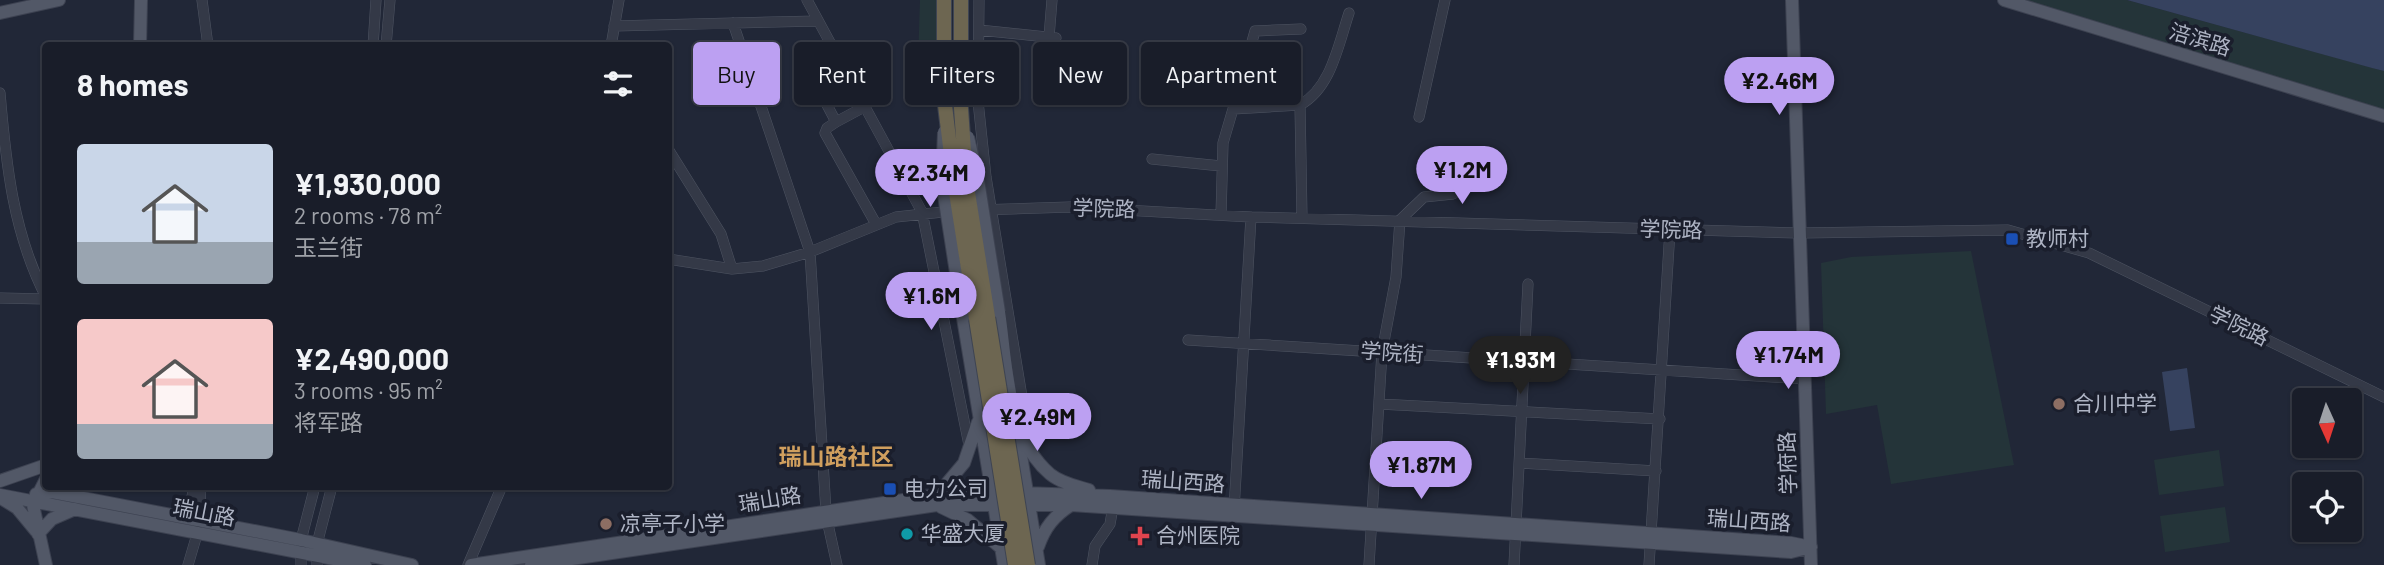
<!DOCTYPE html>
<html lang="en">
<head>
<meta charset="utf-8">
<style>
  body { margin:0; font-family:Barlow,"Noto Sans SC",sans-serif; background:#222631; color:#f1f3f6; height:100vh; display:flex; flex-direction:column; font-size:26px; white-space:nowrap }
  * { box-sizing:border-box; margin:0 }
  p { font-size:23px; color:#9fa2a8 }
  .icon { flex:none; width:38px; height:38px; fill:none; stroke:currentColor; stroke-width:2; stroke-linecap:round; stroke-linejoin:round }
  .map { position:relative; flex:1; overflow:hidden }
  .side { position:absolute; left:42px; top:42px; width:630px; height:448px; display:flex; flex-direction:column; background:#191d29; border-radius:7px; box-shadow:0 2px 5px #0004,0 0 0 2px #373b46 }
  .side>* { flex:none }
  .top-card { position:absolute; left:693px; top:42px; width:665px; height:63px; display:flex; gap:14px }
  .needle { width:46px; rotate:177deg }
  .tools { position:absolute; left:2292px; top:388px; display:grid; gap:14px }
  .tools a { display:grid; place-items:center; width:70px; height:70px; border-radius:7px; background:#191d29; box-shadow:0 2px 5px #0004,0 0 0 2px #373b46; font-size:35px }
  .price { position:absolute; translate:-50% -60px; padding:0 16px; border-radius:24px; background:#bca0f2; color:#111; font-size:23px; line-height:46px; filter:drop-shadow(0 2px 4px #0008) }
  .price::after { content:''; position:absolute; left:50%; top:42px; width:21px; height:16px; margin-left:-10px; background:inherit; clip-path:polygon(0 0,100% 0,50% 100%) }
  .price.on { background:#222; color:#fff }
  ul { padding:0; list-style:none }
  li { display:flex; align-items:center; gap:21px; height:175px; padding:0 35px }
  li span { display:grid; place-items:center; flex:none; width:196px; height:140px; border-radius:7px; color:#555 }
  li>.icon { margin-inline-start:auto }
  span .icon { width:84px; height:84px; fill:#fffc; stroke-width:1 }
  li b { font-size:30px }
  h2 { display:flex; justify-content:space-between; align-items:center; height:84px; padding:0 35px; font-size:30px }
  .tag { padding:0 24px; border-radius:7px; background:#191d29; box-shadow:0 2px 5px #0004,0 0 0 2px #373b46; font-size:24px; line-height:63px }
  .tag.on { background:#bca0f2; color:#111 }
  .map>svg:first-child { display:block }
</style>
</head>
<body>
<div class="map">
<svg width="2384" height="565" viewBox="0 0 2384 565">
  <rect width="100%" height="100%" fill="#212737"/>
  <path fill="#243439" d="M920,0H945L944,62H918Z
    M2004,0H2127L2384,71V116Z
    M1971,251L2014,465L1891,484L1877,405L1826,414L1821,263L1851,257Z
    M2219,450L2224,486L2159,495L2154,460Z
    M2225,507L2230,542L2165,552L2160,516Z"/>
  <path fill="#36425f" d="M2127,0H2384V71L2372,68Z
    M2187,368L2195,428L2170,431L2162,372Z"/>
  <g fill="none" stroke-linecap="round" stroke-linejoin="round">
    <g stroke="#4e5462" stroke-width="11">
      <path id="minor" d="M202,0L208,46
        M807,0L922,212L969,445
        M979,0L978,101L986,177L1022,397L1015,418
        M733,23L810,252L826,511
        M614,26L818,21
        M979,30L1056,38
        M1049,37L1052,0
        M373,46L376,0
        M386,46L390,0
        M611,46L619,0
        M834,50L806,65L836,122L864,107
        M0,93C6,164 13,233 46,297
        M1300,105C1331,88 1338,46 1349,13
        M1233,109L1255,31L1301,29
        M1419,117L1445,0
        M836,122L827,128L825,133L876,224
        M668,149L721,234L732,269
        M1152,159L1221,166
        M977,210L1070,207L1251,217L1799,233L2008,230L2089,253L2384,397
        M1221,215L1223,143L1233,109L1300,105L1302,218
        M668,259L732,269L763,266L810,252L896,217L952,211
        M0,298L46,299
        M1188,340L1805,379
        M1379,404L1660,419
        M1519,463L1656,471
        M200,486L201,521
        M1234,510L1251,217
        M188,518L194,486
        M827,520L837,565
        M188,565L198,531
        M301,565V540L315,486
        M317,565V544L332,486
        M468,565L502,486
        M1092,565L1095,546L1110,524L1113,507
        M1369,565L1382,352L1396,277L1400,220L1424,197L1453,194L1471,182L1470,159
        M1514,565L1528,284
        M1649,565L1670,230"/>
    </g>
    <g stroke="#3d4251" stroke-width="14">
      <path id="major" d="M1792,0L1811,565
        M2004,0L2384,116
        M0,13L59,0
        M140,46L141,0
        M999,312C1007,364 1006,437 1050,474C1061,483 1076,486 1089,490
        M963,318L1004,565
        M1017,431L1039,565
        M46,479L33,505L46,565
        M0,481L46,465
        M36,494L52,492L301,540L412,565
        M0,495L365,565
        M937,495L964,463L978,422
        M1,498L17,508L36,531
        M941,507L968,520L1001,548
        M38,534L52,519L75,509
        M1038,547C1045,527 1054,516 1071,505
        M471,565L937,495L992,492L1110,496L1791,543L1811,547
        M531,565L937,505H1071L1791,552L1807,548"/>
    </g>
    <g stroke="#3e4452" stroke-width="16">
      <path id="highway" d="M944,97V0
        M961,108V0"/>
    </g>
    <use href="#minor" stroke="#343947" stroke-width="10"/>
    <use href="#major" stroke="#525867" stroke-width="12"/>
    <use href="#highway" stroke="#6d6651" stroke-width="14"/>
    <g stroke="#3d4251" stroke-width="14" stroke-linecap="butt">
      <path id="major-bridge" d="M944,132L942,182L963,318
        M968,137L978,180L999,312"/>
    </g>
    <g stroke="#3e4452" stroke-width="16" stroke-linecap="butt">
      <path id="highway-bridge" d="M944,97L954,180L1015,565
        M961,108L966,180L1028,565"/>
    </g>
    <use href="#major-bridge" stroke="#525867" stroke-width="12"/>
    <use href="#highway-bridge" stroke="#6d6651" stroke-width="14"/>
  </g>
  <g fill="#1a4fb4" stroke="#1a1e2c" stroke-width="2.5">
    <rect x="2005" y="232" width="14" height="14" rx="3.5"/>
    <rect x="883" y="482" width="14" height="14" rx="3.5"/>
  </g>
  <g fill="#8d6e63" stroke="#1a1e2c" stroke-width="2.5">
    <circle cx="2059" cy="404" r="7"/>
    <circle cx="606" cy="524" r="7"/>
  </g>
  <circle fill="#0f9aa8" stroke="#1a1e2c" stroke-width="2.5" cx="907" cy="534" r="7"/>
  <path fill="#e0444e" stroke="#1a1e2c" stroke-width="2.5" d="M1136.5 525.5h7v7h7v7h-7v7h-7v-7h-7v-7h7z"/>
  <g text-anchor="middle" stroke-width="7" stroke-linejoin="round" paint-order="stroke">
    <g font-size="21" fill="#aeb4c4" stroke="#1a1e2c">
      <text transform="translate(2200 40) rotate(17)" y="7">涪滨路</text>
      <text transform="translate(1104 209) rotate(2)" y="7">学院路</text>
      <text transform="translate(1671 230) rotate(2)" y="7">学院路</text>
      <text transform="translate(2239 326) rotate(26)" y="7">学院路</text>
      <text transform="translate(1392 353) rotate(4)" y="7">学院街</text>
      <text transform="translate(1788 463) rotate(-92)" y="7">学府路</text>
      <text transform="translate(1183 482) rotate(4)" y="7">瑞山西路</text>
      <text transform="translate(770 500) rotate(-9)" y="7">瑞山路</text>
      <text transform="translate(204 513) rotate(11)" y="7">瑞山路</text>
      <text transform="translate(1749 521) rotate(4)" y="7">瑞山西路</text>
    </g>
    <g font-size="21" fill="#aeb4c4" stroke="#1a1e2c" text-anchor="start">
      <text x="2026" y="246">教师村</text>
      <text x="2073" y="411">合川中学</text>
      <text x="904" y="496">电力公司</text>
      <text x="620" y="531">凉亭子小学</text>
      <text x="921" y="541">华盛大厦</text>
      <text x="1156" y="543">合州医院</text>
    </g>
    <g font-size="23" font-weight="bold" fill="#d09f5e" stroke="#1a1e2c">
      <text x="836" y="465">瑞山路社区</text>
    </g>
  </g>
</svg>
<div class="tools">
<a><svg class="needle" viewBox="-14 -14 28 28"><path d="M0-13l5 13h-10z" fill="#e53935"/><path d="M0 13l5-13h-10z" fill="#9fa2a8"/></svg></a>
<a><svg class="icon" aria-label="locate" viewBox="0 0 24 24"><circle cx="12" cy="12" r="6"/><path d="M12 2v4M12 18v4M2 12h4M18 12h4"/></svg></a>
</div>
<b class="price" style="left:1779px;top:117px">¥2.46M</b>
<b class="price" style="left:1462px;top:206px">¥1.2M</b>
<b class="price" style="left:930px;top:209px">¥2.34M</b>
<b class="price" style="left:931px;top:332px">¥1.6M</b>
<b class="price" style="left:1788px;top:391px">¥1.74M</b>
<b class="price on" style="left:1520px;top:396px">¥1.93M</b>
<b class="price" style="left:1037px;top:453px">¥2.49M</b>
<b class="price" style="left:1421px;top:501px">¥1.87M</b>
<div class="top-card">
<a class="tag on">Buy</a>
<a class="tag">Rent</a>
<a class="tag">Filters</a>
<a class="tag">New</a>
<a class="tag">Apartment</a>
</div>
<section class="side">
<h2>8 homes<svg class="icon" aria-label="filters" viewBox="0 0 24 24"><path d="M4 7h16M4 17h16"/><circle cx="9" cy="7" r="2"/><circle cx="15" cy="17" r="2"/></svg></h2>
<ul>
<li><span style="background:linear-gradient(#c9d6e8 70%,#9aa5b1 0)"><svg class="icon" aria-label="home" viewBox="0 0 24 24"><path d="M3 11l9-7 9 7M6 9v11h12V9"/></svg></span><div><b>¥1,930,000</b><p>2 rooms · 78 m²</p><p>玉兰街</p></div></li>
<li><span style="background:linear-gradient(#f6c9c9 75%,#9aa5b1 0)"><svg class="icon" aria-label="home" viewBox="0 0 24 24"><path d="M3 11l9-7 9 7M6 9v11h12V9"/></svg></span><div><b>¥2,490,000</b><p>3 rooms · 95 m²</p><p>将军路</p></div></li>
</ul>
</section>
</div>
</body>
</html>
